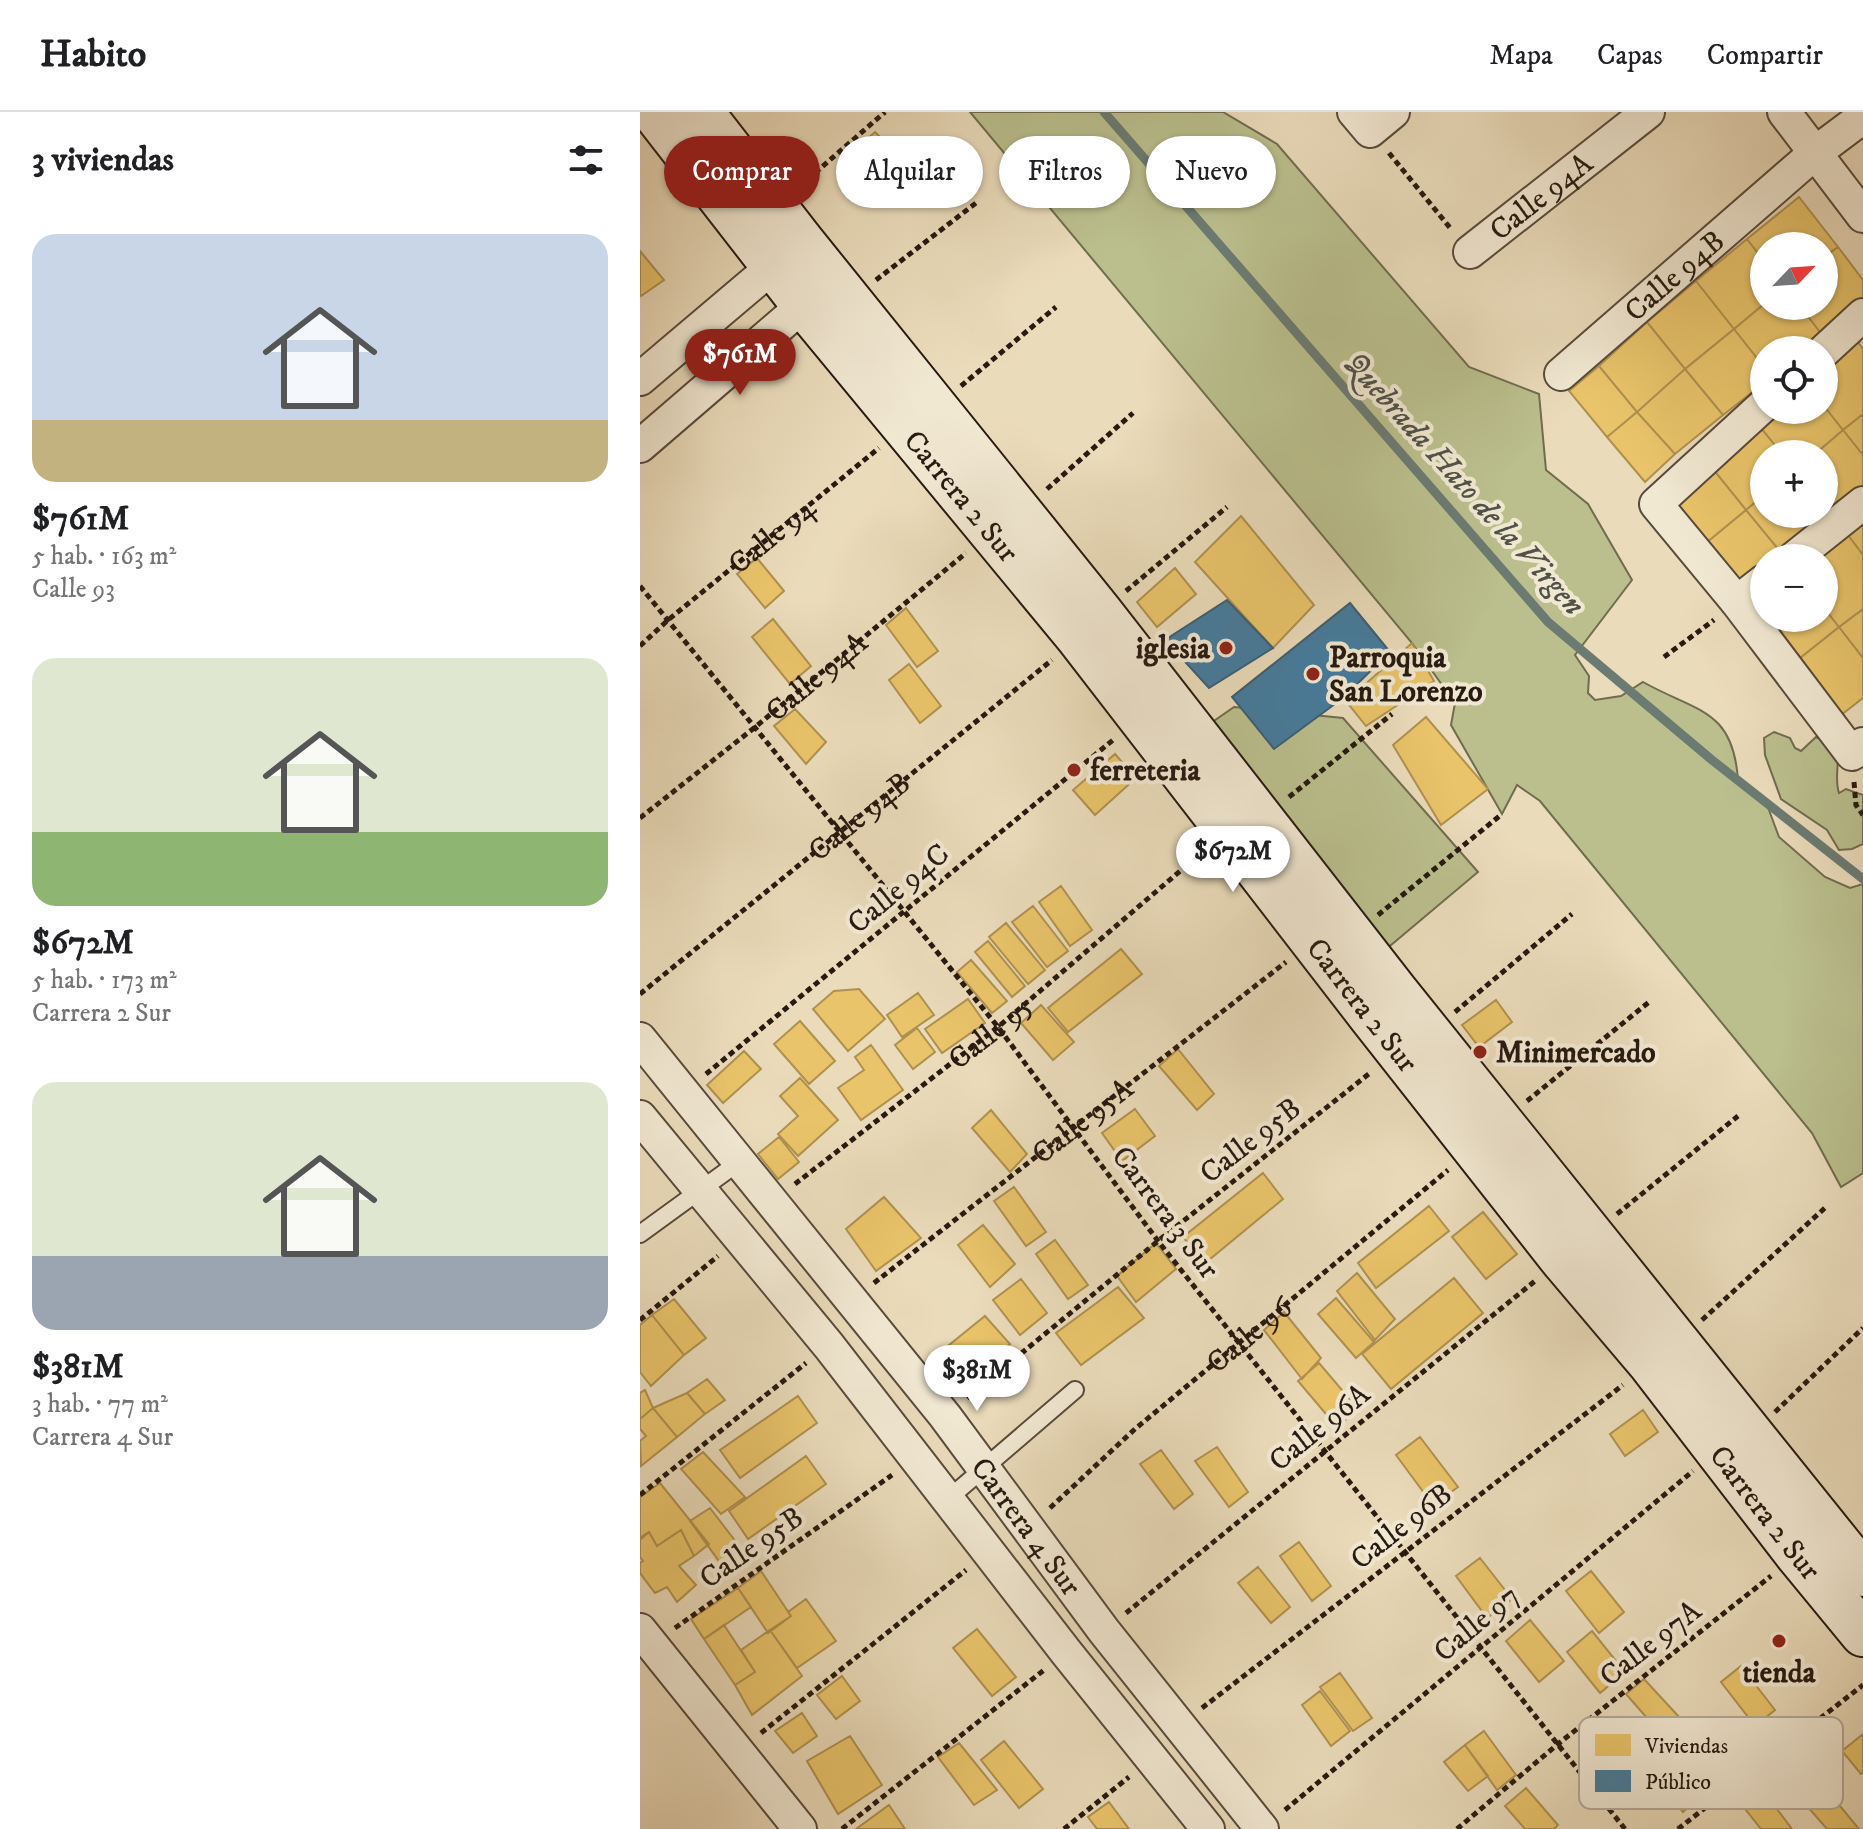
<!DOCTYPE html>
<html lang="es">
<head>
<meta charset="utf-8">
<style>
  body { margin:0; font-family:"IM FELL DW Pica",serif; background:#f2f2f2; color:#202124; height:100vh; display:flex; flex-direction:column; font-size:30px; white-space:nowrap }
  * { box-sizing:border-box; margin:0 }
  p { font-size:26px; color:#757577 }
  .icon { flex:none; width:44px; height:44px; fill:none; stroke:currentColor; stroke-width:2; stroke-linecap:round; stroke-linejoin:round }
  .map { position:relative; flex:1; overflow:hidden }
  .details { display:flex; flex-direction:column; background:#fff; width:640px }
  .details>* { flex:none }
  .hud { position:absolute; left:24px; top:24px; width:760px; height:72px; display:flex; gap:16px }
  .needle { width:52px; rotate:65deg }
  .fabs { position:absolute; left:1110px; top:120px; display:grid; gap:16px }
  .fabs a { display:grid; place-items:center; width:88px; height:88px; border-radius:50%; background:#fff; box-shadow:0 2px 6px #0004; font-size:40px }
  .price { position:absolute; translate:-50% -68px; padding:0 18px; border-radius:28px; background:#fff; color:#222; font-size:26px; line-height:52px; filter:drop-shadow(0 2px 4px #0008) }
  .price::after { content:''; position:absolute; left:50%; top:48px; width:24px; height:18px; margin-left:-12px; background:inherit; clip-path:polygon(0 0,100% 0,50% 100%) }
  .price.selected { background:#8f2418; color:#fff }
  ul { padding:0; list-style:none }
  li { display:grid; align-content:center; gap:16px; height:424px; padding:0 32px }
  li span { display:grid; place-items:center; height:248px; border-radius:24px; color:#555 }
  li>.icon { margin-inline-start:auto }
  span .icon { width:144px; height:144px; fill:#fffc; stroke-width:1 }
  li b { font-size:34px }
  h2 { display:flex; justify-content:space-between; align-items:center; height:96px; padding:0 32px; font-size:34px }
  .pill { padding:0 28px; border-radius:36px; background:#fff; box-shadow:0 2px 6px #0004; font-size:28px; line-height:72px }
  .pill.selected { background:#8f2418; color:#fff }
  header { display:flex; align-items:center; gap:48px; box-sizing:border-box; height:112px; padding:0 40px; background:#fff; border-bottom:2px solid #e0e0e0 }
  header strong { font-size:38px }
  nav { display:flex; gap:44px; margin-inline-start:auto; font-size:28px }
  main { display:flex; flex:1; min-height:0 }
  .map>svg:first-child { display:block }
</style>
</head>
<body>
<header>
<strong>Habito</strong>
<nav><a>Mapa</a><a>Capas</a><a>Compartir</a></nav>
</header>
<main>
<section class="details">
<h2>3 viviendas<svg class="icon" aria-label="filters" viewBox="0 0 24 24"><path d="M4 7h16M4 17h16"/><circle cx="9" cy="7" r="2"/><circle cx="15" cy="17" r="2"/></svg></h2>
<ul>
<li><span style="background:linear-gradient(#c9d6e8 75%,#c2b280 0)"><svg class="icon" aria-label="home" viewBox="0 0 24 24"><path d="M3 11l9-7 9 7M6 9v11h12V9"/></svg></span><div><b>$761M</b><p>5 hab. · 163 m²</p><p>Calle 93</p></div></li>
<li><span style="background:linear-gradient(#dfe7d0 70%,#8fb573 0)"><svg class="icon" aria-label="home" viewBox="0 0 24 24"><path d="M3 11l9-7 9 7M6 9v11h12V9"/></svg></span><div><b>$672M</b><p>5 hab. · 173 m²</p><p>Carrera 2 Sur</p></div></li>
<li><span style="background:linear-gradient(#dfe7d0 70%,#9aa5b1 0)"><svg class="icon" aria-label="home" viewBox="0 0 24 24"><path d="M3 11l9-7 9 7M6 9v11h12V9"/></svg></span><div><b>$381M</b><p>3 hab. · 77 m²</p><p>Carrera 4 Sur</p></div></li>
</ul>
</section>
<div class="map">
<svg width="1223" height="1717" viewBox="0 0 1223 1717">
  <rect width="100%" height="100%" fill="#eadbba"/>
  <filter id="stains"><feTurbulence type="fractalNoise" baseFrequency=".0025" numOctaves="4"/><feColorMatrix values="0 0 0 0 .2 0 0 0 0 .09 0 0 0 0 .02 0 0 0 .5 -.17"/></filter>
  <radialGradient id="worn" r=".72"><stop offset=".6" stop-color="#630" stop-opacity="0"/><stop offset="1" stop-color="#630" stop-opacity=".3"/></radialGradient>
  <path fill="#babf8d" stroke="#706c4f" stroke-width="2" d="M330,0H583L637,32L829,255L899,282L906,358L948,392L992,468L935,543L949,564L948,581L955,588L981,584L1003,570C1056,600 1093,596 1098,668L1126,690L1139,725L1185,765L1210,776L1223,772V1061L1201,1075L1172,1021L900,689L877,673L862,702L811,613L815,591L772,531Z
    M594,595L703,606L838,760L732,849L561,618Z
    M1134,620L1150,626L1155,636L1161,639L1176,625L1197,635C1200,651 1194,666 1199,681L1206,677L1223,683V732L1212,737L1199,738L1187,718L1141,687L1125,643L1124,626Z"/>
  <path fill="#e9c46a" stroke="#af914f" stroke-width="2" d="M235,20L246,31L226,46L218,35Z
    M244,30L253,41L235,56L226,46Z
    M254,42L262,52L242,67L235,56Z
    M1159,85L1198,135L1184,145V134H1124V149L1107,127Z
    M1107,127L1124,149V192L1094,217L1056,169Z
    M1198,135L1223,168V194L1183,224L1160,194H1184V145Z
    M0,139L24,168L1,184L0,182Z
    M1056,169L1094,217L1045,257L1007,210Z
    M1124,192L1160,194L1183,224L1166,238H1124V255L1094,217Z
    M1007,210L1045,257L997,300L959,254Z
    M1094,217L1124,255V271L1083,303L1045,257Z
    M1217,229L1223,237V302L1203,318L1184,294V255Z
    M959,254L997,300L967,325L929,279Z
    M1045,257L1083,303L1035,342L997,300Z
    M1184,294L1203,318L1175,342H1142L1117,311L1133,298H1184Z
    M997,300L1035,342L1005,370L967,325Z
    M1223,302V343L1203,318Z
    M1117,311L1142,342H1124V383L1106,398L1069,352Z
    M1203,318L1223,343V380L1192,404L1184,394V342H1175Z
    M1069,352L1106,398L1060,436L1023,391Z
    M1124,383V402H1184V394L1192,404L1143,443L1106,398Z
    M1106,398L1143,443L1140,446H1124V458L1095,481L1060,436Z
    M601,404L674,493L633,536L555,450Z
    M1223,411V443L1208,423Z
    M1208,423L1223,443V497L1199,515L1184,496V446H1179Z
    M117,446L144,479L125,496L97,462Z
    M535,456L556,482L517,515L497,490Z
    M1124,488V506H1184V496L1199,515L1150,554L1109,500Z
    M266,496L298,539L277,555L246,513Z
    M1223,497V546L1199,515Z
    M133,507L171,554L150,572L112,525Z
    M1199,515L1223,546V586L1192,610L1150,554Z
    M772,531L794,569L726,614L706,589Z
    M269,552L301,594L280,611L249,568Z
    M155,597L186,630L166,652L134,614Z
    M786,605L848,677L801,713L753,633Z
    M475,642L496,666L455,703L433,678Z
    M421,774L452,818L430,834L399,790Z
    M393,794L428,839L407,855L372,810Z
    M366,811L405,858L388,872L349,825Z
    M348,829L385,874L372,885L335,840Z
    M481,837L502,862L428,920L408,896Z
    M331,848L367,889L352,901L317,860Z
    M219,877L245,907L208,939L173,897L194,879Z
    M278,881L294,903L262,925L247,903Z
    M328,887L345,911L302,941L285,917Z
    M856,888L872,910L839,935L822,913Z
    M401,893L434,930L413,948L381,911Z
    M160,909L195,949L169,972L134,932Z
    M277,916L295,940L273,957L255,933Z
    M231,933L263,978L221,1008L198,976L224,958L215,945Z
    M538,937L574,982L557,998L519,954Z
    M104,939L121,957L83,991L67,973Z
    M160,966L198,1008L158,1044L138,1022L158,1004L140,984Z
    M495,997L515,1024L482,1049L462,1021Z
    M351,998L387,1042L370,1060L332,1016Z
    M139,1025L159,1050L138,1067L118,1042Z
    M623,1061L643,1087L564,1152L543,1125Z
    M374,1075L406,1120L386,1134L354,1089Z
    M244,1085L281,1126L236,1159L206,1117Z
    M789,1094L809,1119L736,1176L718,1151Z
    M843,1100L877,1142L846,1167L812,1125Z
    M343,1113L375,1152L350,1175L318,1133Z
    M415,1128L448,1173L428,1187L396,1142Z
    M516,1131L536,1157L496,1190L477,1164Z
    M717,1161L755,1207L735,1228L697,1179Z
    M814,1166L843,1201L751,1277L722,1242Z
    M381,1167L407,1201L380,1223L353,1188Z
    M478,1175L504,1206L441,1253L416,1221Z
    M696,1186L734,1230L716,1246L678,1202Z
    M34,1187L66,1226L44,1243L12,1203Z
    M644,1200L681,1246L662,1267L624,1218Z
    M12,1203L44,1243L11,1274L0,1260V1213Z
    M345,1204L370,1232L320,1271L298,1242Z
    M679,1251L718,1297L697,1315L658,1269Z
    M67,1267L85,1288L65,1302L47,1281Z
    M5,1278L13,1296L0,1307V1281Z
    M47,1281L65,1302L37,1325L13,1296Z
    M158,1284L177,1311L100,1366L80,1338Z
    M13,1296L37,1325L1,1354L0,1329L6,1324L0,1317V1307Z
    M1003,1298L1018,1320L985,1344L970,1322Z
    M780,1325L818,1375L793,1393L756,1343Z
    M577,1335L608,1380L589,1395L555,1349Z
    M521,1338L553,1382L534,1397L500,1352Z
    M63,1340L105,1385L81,1402L41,1357Z
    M166,1344L186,1372L108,1427L89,1399Z
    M20,1371L69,1432L54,1444L41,1418L17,1434L9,1420L0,1428V1385Z
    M70,1396L106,1443L86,1459L50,1409Z
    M41,1418L54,1444L39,1454L56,1473L37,1490L27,1475L15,1481L0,1461V1451L3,1449L0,1445V1426L9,1420L17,1434Z
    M659,1430L691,1474L672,1489L640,1444Z
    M840,1446L872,1487L847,1506L816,1464Z
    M618,1455L650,1495L631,1511L598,1471Z
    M121,1459L151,1504L128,1521L98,1476Z
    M951,1459L984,1500L959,1521L926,1479Z
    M98,1476L111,1495L64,1527L51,1507Z
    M166,1487L196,1529L157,1556L130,1518L151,1504L148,1500Z
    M890,1508L924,1549L899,1570L866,1529Z
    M84,1513L115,1560L95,1573L64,1527Z
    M337,1517L376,1565L352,1584L313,1536Z
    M130,1518L162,1564L112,1603L95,1573L115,1560L101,1538Z
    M952,1519L985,1560L960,1581L927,1540Z
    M1101,1554L1135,1598L1115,1614L1081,1570Z
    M700,1561L732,1606L713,1619L680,1575Z
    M202,1564L220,1589L196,1607L177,1583Z
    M1004,1567L1040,1606L1021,1622L986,1582Z
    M680,1579L710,1619L691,1634L662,1593Z
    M162,1601L177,1624L153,1641L135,1619Z
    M844,1619L876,1663L857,1678L825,1633Z
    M1223,1622V1661L1221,1662L1202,1639Z
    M210,1624L242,1673L198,1702L167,1649Z
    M364,1629L403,1677L379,1696L341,1648Z
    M319,1631L357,1678L334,1693L298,1645Z
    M825,1633L848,1664L828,1679L804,1650Z
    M1025,1636L1064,1682L1043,1700L1004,1654Z
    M886,1676L918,1713L914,1717H885L865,1694Z
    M1186,1677L1219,1717H1187L1167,1694Z
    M1125,1681L1152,1717H1121L1106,1698Z
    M469,1690L489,1717H457L448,1705Z
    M249,1693L265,1717H216Z"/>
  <path fill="#457b9d" stroke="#3c5e73" stroke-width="2" d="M587,488L633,536L569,576L525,528Z
    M710,491L750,540L703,586L634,637L592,585Z"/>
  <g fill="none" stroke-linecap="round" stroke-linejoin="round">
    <path stroke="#6b7b72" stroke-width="9" d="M464,0L908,510L1072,648L1223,767"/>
    <g stroke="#584a3b" stroke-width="20">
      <path id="lane" d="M0,1122L99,1050
        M308,1387L435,1278"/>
    </g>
    <g stroke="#584a3b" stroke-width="36">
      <g id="street">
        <path d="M714,0L730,19L753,0"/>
        <path d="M1144,0L1223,104"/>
        <path id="s7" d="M830,140L1008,0"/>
        <path d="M1184,239L1223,203"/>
        <path id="s8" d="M921,262L1175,41L1223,5"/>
        <path d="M0,267L150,140"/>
        <path d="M1124,293L1016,392L1097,490L1212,642L1223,632"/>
        <path d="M0,334L180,179"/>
        <path d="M1154,446L1223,391"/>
        <path d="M1097,490L1124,469"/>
        <path id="s9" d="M0,927L305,1304L464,1519L622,1717"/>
        <path d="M0,1005L189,1234L426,1540L568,1717"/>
        <path d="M0,1518L160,1717"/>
      </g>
    </g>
    <g stroke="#271a11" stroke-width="48">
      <g id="secondary">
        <path id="s10" d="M14,0L164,193L439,526L730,903L922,1147L1011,1252L1158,1443L1223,1522"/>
        <path d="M61,0L162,130L460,500L756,880L1223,1462"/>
      </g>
    </g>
    <g stroke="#271a11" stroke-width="5" stroke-dasharray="6 4" stroke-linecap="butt">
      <path d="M749,41L811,117"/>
      <path d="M160,74L245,0"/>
      <path d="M236,168L336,91"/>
      <path d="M321,274L416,195"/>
      <path d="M407,377L493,301"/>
      <path d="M0,474L358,915L518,1129L985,1717"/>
      <path d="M486,479L587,395"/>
      <path id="s1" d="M0,534L28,508L239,336"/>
      <path d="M1024,545L1074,508"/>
      <path d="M1214,670L1216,693L1223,703"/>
      <path d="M649,685L752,602"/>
      <path id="s2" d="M0,706L114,616L326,441"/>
      <path d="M738,803L862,702"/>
      <path id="s3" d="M0,882L412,548"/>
      <path d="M815,900L932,802"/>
      <path d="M66,962L473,628"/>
      <path d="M887,989L1009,890"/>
      <path id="s4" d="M155,1072L358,915L560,742"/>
      <path d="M977,1102L1098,1004"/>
      <path id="s5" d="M234,1171L646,850"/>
      <path d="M0,1208L78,1144"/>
      <path d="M1062,1208L1186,1095"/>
      <path d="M327,1286L518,1129L730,961"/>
      <path d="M1135,1300L1223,1216"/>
      <path d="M0,1383L166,1251"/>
      <path id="s6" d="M410,1396L495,1317L808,1058"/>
      <path d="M486,1501L895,1169"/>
      <path d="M35,1516L252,1363"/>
      <path d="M562,1596L983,1273"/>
      <path d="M121,1621L326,1458"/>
      <path d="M645,1698L1053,1359"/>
      <path d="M202,1717L404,1558"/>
      <path d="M424,1717L489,1665"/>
      <path d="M817,1717L918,1632L1131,1464"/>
      <path d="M1038,1717L1223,1573"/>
    </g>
    <use href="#lane" stroke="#f1e8d2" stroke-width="16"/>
    <use href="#street" stroke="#f1e8d2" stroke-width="32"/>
    <use href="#secondary" stroke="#f1e8d2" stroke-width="44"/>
  </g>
  <g fill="#8f2418" stroke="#f1e8d2" stroke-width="3">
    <circle cx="586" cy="536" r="8"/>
    <circle cx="673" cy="562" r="8"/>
    <circle cx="434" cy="658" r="8"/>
    <circle cx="840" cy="940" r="8"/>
    <circle cx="1139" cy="1529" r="8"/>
  </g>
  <g text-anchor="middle" stroke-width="8" stroke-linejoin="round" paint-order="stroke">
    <g font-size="30" fill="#271a11" stroke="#f1e8d2">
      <text dy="10" stroke="none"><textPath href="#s7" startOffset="90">Calle 94A</textPath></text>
      <text dy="10" stroke="none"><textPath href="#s8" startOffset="150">Calle 94B</textPath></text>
      <text dy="10" stroke="none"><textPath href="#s10" startOffset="492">Carrera 2 Sur</textPath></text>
      <text dy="10" stroke="none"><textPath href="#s1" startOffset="172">Calle 94</textPath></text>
      <text dy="10" stroke="none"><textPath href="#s2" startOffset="226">Calle 94A</textPath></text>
      <text dy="10" stroke="none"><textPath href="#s3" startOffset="282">Calle 94B</textPath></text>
      <text transform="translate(258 776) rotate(-40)" y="10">Calle 94C</text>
      <text dy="10" stroke="none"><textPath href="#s10" startOffset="1140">Carrera 2 Sur</textPath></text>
      <text dy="10" stroke="none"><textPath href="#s4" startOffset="248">Calle 95</textPath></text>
      <text dy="10" stroke="none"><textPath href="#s5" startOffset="264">Calle 95A</textPath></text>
      <text transform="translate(610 1028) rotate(-38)" y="10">Calle 95B</text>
      <text transform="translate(526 1100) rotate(53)" y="10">Carrera 3 Sur</text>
      <text dy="10" stroke="none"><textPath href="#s6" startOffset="264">Calle 96</textPath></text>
      <text transform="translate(679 1315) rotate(-39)" y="10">Calle 96A</text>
      <text dy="10" stroke="none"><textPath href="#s10" startOffset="1788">Carrera 2 Sur</textPath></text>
      <text transform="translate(761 1414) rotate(-38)" y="10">Calle 96B</text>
      <text dy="10" stroke="none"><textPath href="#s9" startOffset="622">Carrera 4 Sur</textPath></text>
      <text transform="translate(111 1435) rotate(-35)" y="10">Calle 95B</text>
      <text transform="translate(836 1511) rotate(-40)" y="10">Calle 97</text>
      <text transform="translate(1010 1531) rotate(-38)" y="10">Calle 97A</text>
    </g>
    <g font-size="30" font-weight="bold" fill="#271a11" stroke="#f1e8d2" text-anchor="start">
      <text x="570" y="546" text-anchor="end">iglesia</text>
      <text x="689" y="555">Parroquia<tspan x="689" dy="34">San Lorenzo</tspan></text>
      <text x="450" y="668">ferreteria</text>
      <text x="856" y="950">Minimercado</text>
      <text x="1139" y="1570" text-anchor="middle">tienda</text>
    </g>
    <g font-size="32" font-style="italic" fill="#4f5249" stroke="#f1e8d2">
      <text transform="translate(825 371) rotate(48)" y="11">Quebrada Hato de la Virgen</text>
    </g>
  </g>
  <rect x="939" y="1605" width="264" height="92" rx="12" fill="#f1e8d2" stroke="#b4aa98" stroke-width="2"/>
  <rect x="955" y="1622" width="36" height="22" fill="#e9c46a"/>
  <rect x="955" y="1658" width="36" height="22" fill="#457b9d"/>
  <g font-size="22" fill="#271a11">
    <text x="1005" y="1641">Viviendas</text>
    <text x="1005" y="1677">Público</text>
  </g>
  <rect width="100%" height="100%" filter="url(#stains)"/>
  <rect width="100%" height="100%" fill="url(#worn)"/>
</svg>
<div class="fabs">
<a><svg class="needle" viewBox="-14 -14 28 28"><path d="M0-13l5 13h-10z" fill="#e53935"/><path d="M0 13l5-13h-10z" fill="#757577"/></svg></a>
<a><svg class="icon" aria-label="locate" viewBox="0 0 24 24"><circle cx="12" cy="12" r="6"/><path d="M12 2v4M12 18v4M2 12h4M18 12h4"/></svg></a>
<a>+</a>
<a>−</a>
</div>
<b class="price selected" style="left:100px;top:285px">$761M</b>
<b class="price" style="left:593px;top:782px">$672M</b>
<b class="price" style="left:337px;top:1301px">$381M</b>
<div class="hud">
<a class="pill selected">Comprar</a>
<a class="pill">Alquilar</a>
<a class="pill">Filtros</a>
<a class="pill">Nuevo</a>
</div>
</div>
</main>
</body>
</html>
